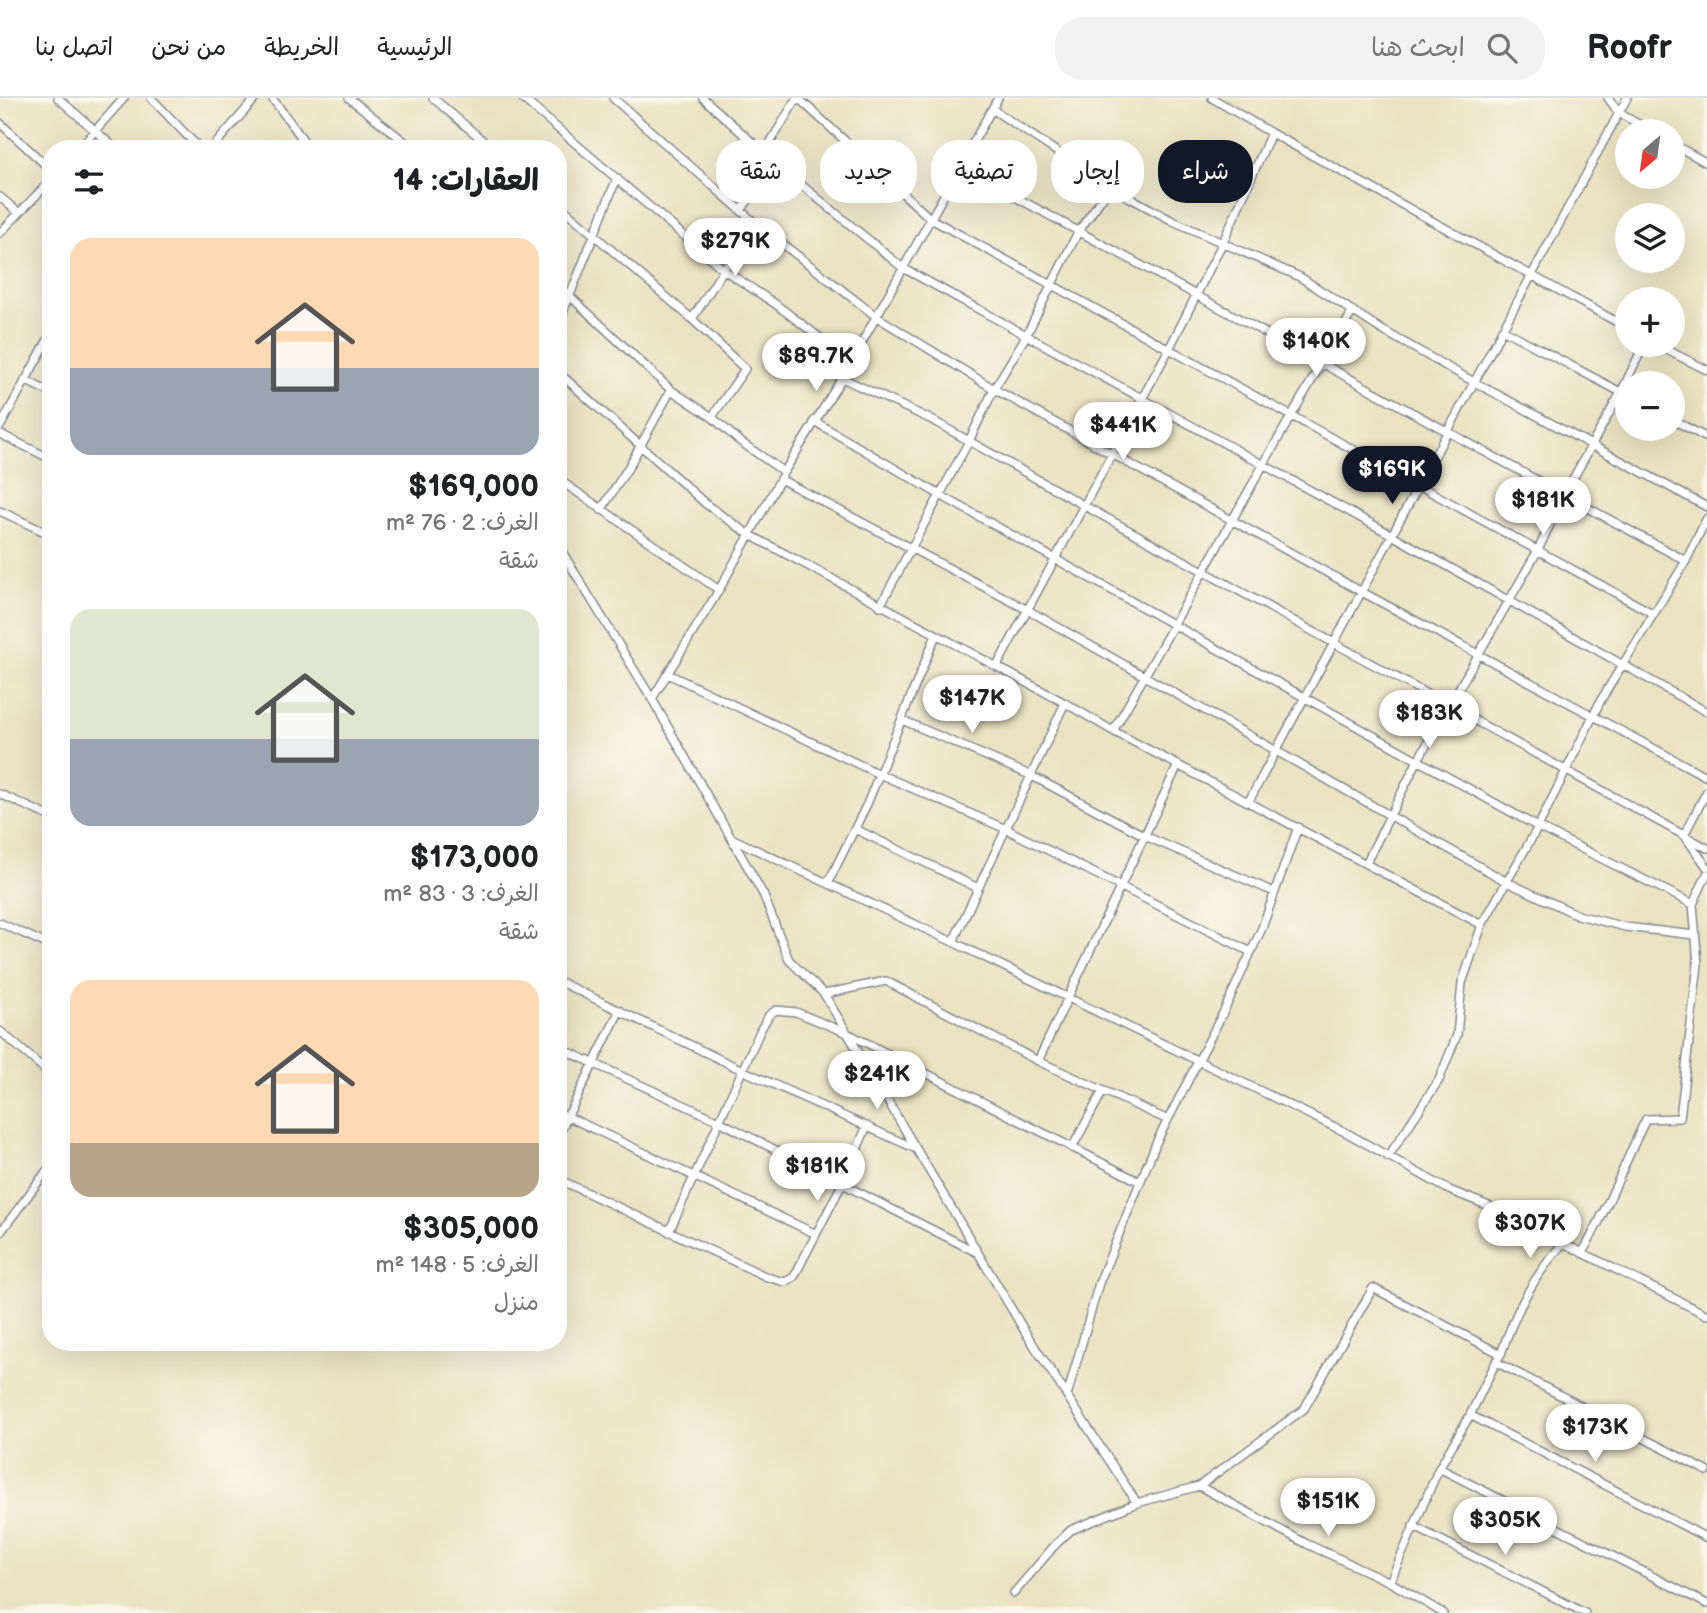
<!DOCTYPE html>
<html lang="ar">
<head>
<meta charset="utf-8">
<style>
  body { margin:0; font-family:"Balsamiq Sans","Playpen Sans Arabic",sans-serif; background:#f2f2f2; color:#202124; direction:rtl; height:100vh; display:flex; flex-direction:column; font-size:26px; white-space:nowrap }
  * { box-sizing:border-box; margin:0 }
  p { font-size:23px; color:#757577 }
  .icon { flex:none; width:38px; height:38px; fill:none; stroke:currentColor; stroke-width:2; stroke-linecap:round; stroke-linejoin:round }
  .map { position:relative; flex:1; overflow:hidden; direction:ltr }
  .panel { position:absolute; left:42px; top:42px; width:525px; height:1211px; display:flex; flex-direction:column; background:#fff; border-radius:28px; box-shadow:0 7px 28px #0002; direction:rtl }
  .panel>* { flex:none }
  .hud { position:absolute; left:588px; top:42px; width:665px; height:63px; direction:rtl; display:flex; gap:14px }
  .needle { width:46px; rotate:209deg }
  .fabs { position:absolute; left:1615px; top:21px; display:grid; gap:14px }
  .fabs a { display:grid; place-items:center; width:70px; height:70px; border-radius:50%; background:#fff; box-shadow:0 7px 28px #0002; font-size:35px }
  .price { position:absolute; translate:-50% -60px; padding:0 16px; border-radius:24px; background:#fff; color:#222; font-size:23px; line-height:46px; filter:drop-shadow(0 2px 4px #0008) }
  .price::after { content:''; position:absolute; left:50%; top:42px; width:21px; height:16px; margin-left:-10px; background:inherit; clip-path:polygon(0 0,100% 0,50% 100%) }
  .price.active { background:#111827; color:#fff }
  ul { padding:0; list-style:none }
  li { display:grid; align-content:center; gap:14px; height:371px; padding:0 28px }
  li span { display:grid; place-items:center; height:217px; border-radius:21px; color:#555 }
  li>.icon { margin-inline-start:auto }
  span .icon { width:126px; height:126px; fill:#fffc; stroke-width:1 }
  li b { font-size:30px }
  h2 { display:flex; justify-content:space-between; align-items:center; height:84px; padding:0 28px; font-size:30px }
  .pill { padding:0 24px; border-radius:28px; background:#fff; box-shadow:0 7px 28px #0002; font-size:24px; line-height:63px }
  .pill.active { background:#111827; color:#fff }
  header { display:flex; align-items:center; gap:42px; box-sizing:border-box; height:98px; padding:0 35px; background:#fff; border-bottom:2px solid #e0e0e0 }
  header strong { font-size:33px }
  nav { display:flex; gap:38px; margin-inline-start:auto; font-size:24px }
  .search { width:490px; height:63px; background:#f2f2f2; display:flex; align-items:center; gap:18px; box-sizing:border-box; padding:0 24px; border-radius:28px; color:#757577; font-size:26px }
  .map>svg:first-child { display:block }
</style>
</head>
<body>
<header>
<strong>Roofr</strong>
<div class="search"><svg class="icon" aria-label="search" viewBox="0 0 24 24"><circle cx="10" cy="10" r="6"/><path d="M15 15l6 6"/></svg>ابحث هنا</div>
<nav><a>الرئيسية</a><a>الخريطة</a><a>من نحن</a><a>اتصل بنا</a></nav>
</header>
<div class="map">
<svg width="1707" height="1515" viewBox="0 0 1707 1515">
  <rect width="100%" height="100%" fill="#fbf7ec"/>
  <filter id="ink" filterUnits="userSpaceOnUse"><feTurbulence type="fractalNoise" baseFrequency=".0143" numOctaves="2"/><feDisplacementMap in="SourceGraphic" scale="14" xChannelSelector="R" yChannelSelector="G"/><feConvolveMatrix kernelMatrix="1 2 1 2 8 2 1 2 1" color-interpolation-filters="sRGB"/></filter>
  <filter id="wash" filterUnits="userSpaceOnUse"><feTurbulence type="fractalNoise" baseFrequency=".00686" numOctaves="4" result="noise"/><feDisplacementMap in="SourceGraphic" scale="28" xChannelSelector="R" yChannelSelector="G"/><feGaussianBlur stdDeviation="1.57" result="paint"/><feColorMatrix in="noise" values="0 0 0 0 0 0 0 0 0 0 0 0 0 0 0 0 0 1.4 0 .05"/><feComposite in="paint" operator="in"/></filter>
  <g filter="url(#wash)">
    <rect width="100%" height="100%" fill="#ebe2c1"/>
  </g>
  <g filter="url(#ink)">
    <g fill="none" stroke-linecap="round" stroke-linejoin="round">
      <g stroke="#838890" stroke-width="10">
        <path id="minor" d="M58,0L116,51
          M151,0L200,51
          M272,0L310,51
          M349,0L414,51
          M433,0L493,51
          M522,0L724,172L774,205L851,263
          M613,0L754,124L877,219L994,291L1362,494L1707,679
          M703,0L782,71L903,170L1392,437L1707,614
          M798,0L931,121L1654,516
          M1212,0L1271,35L1628,230
          M1608,0L1619,15L1651,33
          M992,11L1110,89L1173,123L1300,179L1382,232L1474,284L1707,409
          M0,25L51,72
          M1673,46L1707,65
          M79,51L124,0
          M211,51L256,0
          M764,55L797,0
          M960,69L1686,463
          M0,99L19,115
          M558,106L692,221L745,271L712,319
          M741,113L774,63
          M0,135L51,82
          M558,187L671,292L712,319L738,342L784,374L842,280L998,0
          M692,221L754,124
          M558,227L617,80
          M1502,231L1628,298
          M1657,247L1707,272
          M558,274L707,407L750,437L1065,605L1113,633L1482,827
          M842,280L930,321L1083,407L1707,750
          M25,282L51,295
          M1673,322L1707,340
          M814,323L940,397L1538,729L1693,806
          M0,329L51,236
          M0,336L51,361
          M558,381L719,492
          M780,381L1028,512L1507,784L1578,817L1625,829L1695,837
          M601,412L628,370L671,292
          M0,413L51,437
          M558,447L652,601L763,796L789,862L824,896L1024,1232L1137,1405
          M880,508L969,343L994,291L1026,238L1078,134L1110,89
          M997,568L1169,251L1223,144L1271,35
          M668,576L879,676L1006,731L1251,854
          M652,601L719,492L782,378
          M902,622L1032,678L1145,738L1274,794
          M1113,633C1194,494 1269,351 1353,213
          M1707,693L1684,737L1707,769
          M0,696L51,719
          M1249,703L1627,0
          M855,731L978,790
          M731,740L953,844L1345,1034L1449,1092L1489,1108L1707,1217
          M1366,765L1418,662L1538,452L1564,397L1621,294L1644,247
          M828,785L867,706L936,537
          M0,825L51,848
          M953,844L1065,605
          M558,883L742,972L914,1050
          M824,896L886,883L1038,963L1168,1022
          M0,933L42,969L51,982
          M558,949L719,1023L976,1154
          M1038,963L1178,667
          M558,1014L816,1136
          M558,1038L620,912
          M1072,1050L1103,993
          M1388,1059L1439,982L1457,937L1462,885L1482,827L1538,729L1601,602L1686,463L1707,420
          M558,1081L767,1179L785,1184L794,1179L842,1086L867,1028
          M669,1134L761,931L769,917L776,912L796,914L847,935L1140,1084
          M0,1135L51,1067
          M1582,1155C1608,1112 1624,1065 1646,1021L1680,1020L1698,866L1693,806L1707,776
          M1501,1256L1496,1264L1707,1373
          M1067,1298L1099,1185L1157,1043L1225,911L1262,830L1298,729
          M1470,1317L1707,1440
          M1439,1370L1707,1506
          M1199,1388L1307,1446L1390,1484L1443,1515
          M1413,1428L1585,1515
          M1390,1484L1439,1370L1470,1317L1496,1264
          M1014,1495L1055,1447L1071,1432L1137,1405L1199,1388L1304,1311L1373,1190L1501,1256C1515,1214 1533,1179 1563,1145"/>
      </g>
      <use href="#minor" stroke="#fff" stroke-width="7"/>
    </g>
  </g>
</svg>
<div class="fabs">
<a><svg class="needle" viewBox="-14 -14 28 28"><path d="M0-13l5 13h-10z" fill="#e53935"/><path d="M0 13l5-13h-10z" fill="#757577"/></svg></a>
<a><svg class="icon" aria-label="layers" viewBox="0 0 24 24"><path d="M12 4l9 5-9 5-9-5zM3 14l9 5 9-5"/></svg></a>
<a>+</a>
<a>−</a>
</div>
<b class="price" style="left:735px;top:180px">$279K</b>
<b class="price" style="left:1316px;top:280px">$140K</b>
<b class="price" style="left:816px;top:295px">$89.7K</b>
<b class="price" style="left:1123px;top:364px">$441K</b>
<b class="price active" style="left:1392px;top:408px">$169K</b>
<b class="price" style="left:1543px;top:439px">$181K</b>
<b class="price" style="left:972px;top:637px">$147K</b>
<b class="price" style="left:1429px;top:652px">$183K</b>
<b class="price" style="left:877px;top:1013px">$241K</b>
<b class="price" style="left:817px;top:1105px">$181K</b>
<b class="price" style="left:1530px;top:1162px">$307K</b>
<b class="price" style="left:1595px;top:1366px">$173K</b>
<b class="price" style="left:1328px;top:1440px">$151K</b>
<b class="price" style="left:1505px;top:1459px">$305K</b>
<div class="hud">
<a class="pill active">شراء</a>
<a class="pill">إيجار</a>
<a class="pill">تصفية</a>
<a class="pill">جديد</a>
<a class="pill">شقة</a>
</div>
<section class="panel">
<h2>العقارات: 14<svg class="icon" aria-label="filters" viewBox="0 0 24 24"><path d="M4 7h16M4 17h16"/><circle cx="9" cy="7" r="2"/><circle cx="15" cy="17" r="2"/></svg></h2>
<ul>
<li><span style="background:linear-gradient(#ffd9b3 60%,#9aa5b1 0)"><svg class="icon" aria-label="home" viewBox="0 0 24 24"><path d="M3 11l9-7 9 7M6 9v11h12V9"/></svg></span><div><b>$169,000</b><p>الغرف: 2 · 76 m²</p><p>شقة</p></div></li>
<li><span style="background:linear-gradient(#dfe7d0 60%,#9aa5b1 0)"><svg class="icon" aria-label="home" viewBox="0 0 24 24"><path d="M3 11l9-7 9 7M6 9v11h12V9"/></svg></span><div><b>$173,000</b><p>الغرف: 3 · 83 m²</p><p>شقة</p></div></li>
<li><span style="background:linear-gradient(#ffd9b3 75%,#b9a48a 0)"><svg class="icon" aria-label="home" viewBox="0 0 24 24"><path d="M3 11l9-7 9 7M6 9v11h12V9"/></svg></span><div><b>$305,000</b><p>الغرف: 5 · 148 m²</p><p>منزل</p></div></li>
</ul>
</section>
</div>
</body>
</html>
